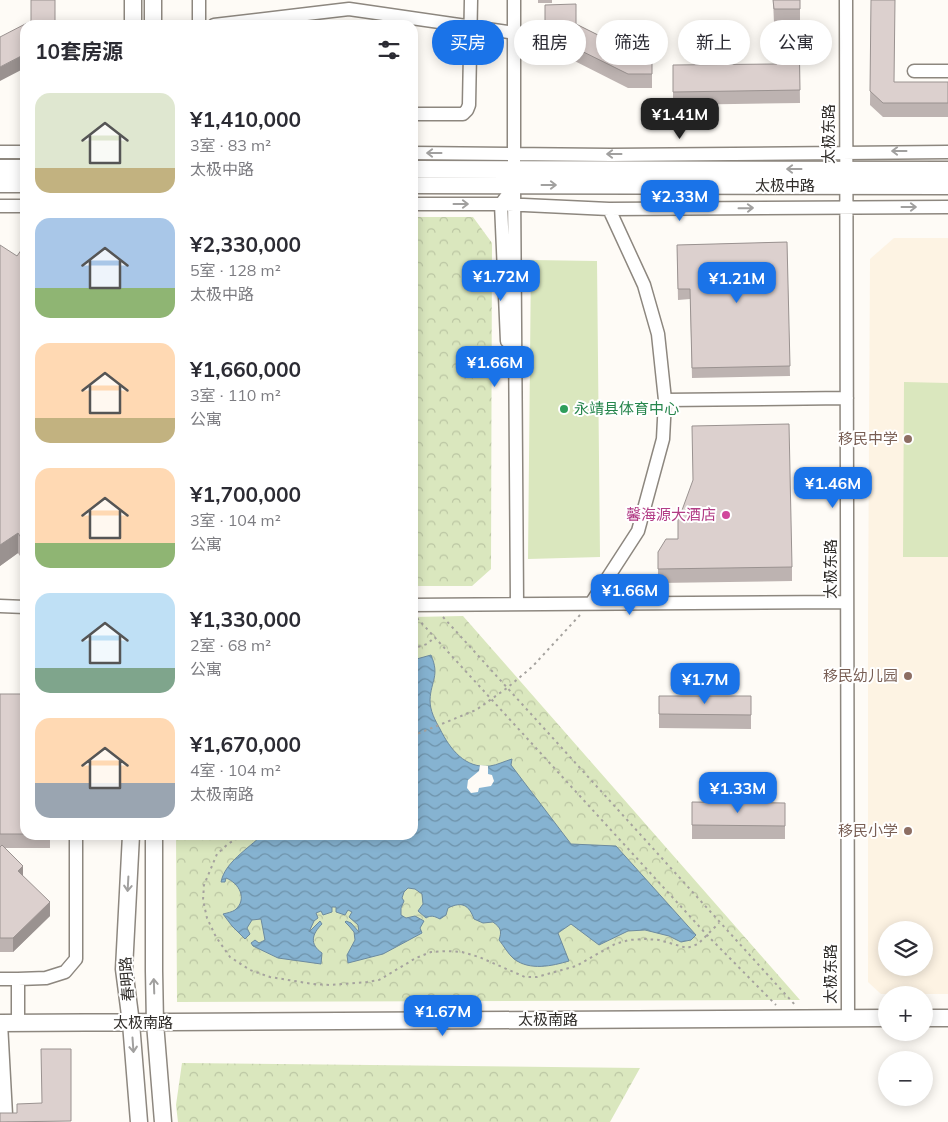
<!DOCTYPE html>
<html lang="zh">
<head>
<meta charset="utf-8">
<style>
  body { margin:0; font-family:Mulish,"Noto Sans SC",sans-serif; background:#f7f7f7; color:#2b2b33; height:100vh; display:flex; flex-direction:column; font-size:19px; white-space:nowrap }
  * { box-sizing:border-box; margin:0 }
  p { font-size:16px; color:#7c7c81 }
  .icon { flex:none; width:28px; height:28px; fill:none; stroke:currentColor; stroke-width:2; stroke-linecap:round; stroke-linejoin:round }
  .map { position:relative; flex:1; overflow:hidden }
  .side { position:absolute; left:20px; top:20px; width:398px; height:820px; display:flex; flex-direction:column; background:#fff; border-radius:15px; box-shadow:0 2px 12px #0003 }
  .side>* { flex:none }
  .guide { position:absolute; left:432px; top:20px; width:440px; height:45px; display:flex; gap:10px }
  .tools { position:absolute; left:878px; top:921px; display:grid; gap:10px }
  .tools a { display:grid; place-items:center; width:55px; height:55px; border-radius:50%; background:#fff; box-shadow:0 2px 12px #0003; font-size:25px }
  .price { position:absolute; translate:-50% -42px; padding:0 11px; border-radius:10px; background:#1a73e8; color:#fff; font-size:16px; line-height:32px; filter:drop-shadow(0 1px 2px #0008) }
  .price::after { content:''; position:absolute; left:50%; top:30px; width:15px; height:11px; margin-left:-8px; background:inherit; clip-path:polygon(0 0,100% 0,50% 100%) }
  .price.active { background:#222; color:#fff }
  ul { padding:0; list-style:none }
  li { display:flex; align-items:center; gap:15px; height:125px; padding:0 15px }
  li span { display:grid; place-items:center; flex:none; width:140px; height:100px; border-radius:15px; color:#555 }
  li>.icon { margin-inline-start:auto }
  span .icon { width:60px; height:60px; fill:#fffc; stroke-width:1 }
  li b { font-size:21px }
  h2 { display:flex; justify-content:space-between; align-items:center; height:60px; padding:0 15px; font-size:21px }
  .chip { padding:0 18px; border-radius:22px; background:#fff; box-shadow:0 2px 12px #0003; font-size:18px; line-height:45px }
  .chip.active { background:#1a73e8; color:#fff }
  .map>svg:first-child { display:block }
</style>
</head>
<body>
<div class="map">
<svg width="948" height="1122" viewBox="0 0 948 1122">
  <defs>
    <pattern id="park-crowns" width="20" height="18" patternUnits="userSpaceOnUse" patternTransform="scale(1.25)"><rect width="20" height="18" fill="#dae7be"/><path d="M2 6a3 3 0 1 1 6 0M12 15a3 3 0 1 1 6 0" fill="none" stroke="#bbc6a3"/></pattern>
    <pattern id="water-waves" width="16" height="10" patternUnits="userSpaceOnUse" patternTransform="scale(1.25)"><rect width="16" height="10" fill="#86b3d1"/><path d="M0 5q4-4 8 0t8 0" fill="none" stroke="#6e92aa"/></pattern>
  </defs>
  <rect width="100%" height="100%" fill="#fefbf6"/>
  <path fill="#fdf3e3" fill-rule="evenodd" d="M894,238H948V994H881L868,982V619L870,259ZM886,930H924V968H886Z"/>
  <path fill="#dae7be" d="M531,260L597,261L600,557L528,559Z
    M904,382L948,383V557H903Z"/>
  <path fill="url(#park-crowns)" d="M413,217H473L492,243L491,569L472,586H413Z
    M463,616L800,1000L177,1002L176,835H412L413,617Z
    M182,1063L640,1068L610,1122H178L176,1105Z"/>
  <path fill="url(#water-waves)" stroke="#6c8a9f" d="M431,655C440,676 431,680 430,700C430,711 435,720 440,729C450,749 465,769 490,766C497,765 505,761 512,759L511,765L571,844L616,846L696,935L691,940L681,942L669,936L645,930L628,931L599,945L571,924L558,933L569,961C552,966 530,971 514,959C508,954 504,946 499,940C502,931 501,928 493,922L483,923L474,919C469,905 462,901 448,908L446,915L440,919C434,916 431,915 426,918L418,911L423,904L422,894L415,889L408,888L404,892L402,898L404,901L401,908V915L406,918L415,916L424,921L420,928L422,933L383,954L348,963L347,955L355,940L354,932L349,926L345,922L346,921L351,923L359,932L358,925L349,917L352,912L348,910L345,915L336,912V907H332V912L323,915L321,911L316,913L318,918L314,921L309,932L320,921L322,924C312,934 309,944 322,953L321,964L278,958L253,946L251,943L255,940L259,943L265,940L261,919L252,920L247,928L250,934L245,939L232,926L223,914C227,913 232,912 235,910C248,899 239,883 226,878L225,882H221C225,862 248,849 262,835H412L413,660Z"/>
  <path fill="#fefbf6" d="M480,765L488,766V774L492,775L494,781L491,786L479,788L478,792L471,793L467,788L468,780L479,771Z"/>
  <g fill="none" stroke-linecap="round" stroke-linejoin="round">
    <g stroke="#8d877f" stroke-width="15">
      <path id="minor" d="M199,0V25
        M514,0V185L517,603
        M846,0L848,1018
        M214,25L349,9L515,33
        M914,71H948
        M412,114H463L467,110L469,105L471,0
        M0,152H25
        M412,153L611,155L948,152
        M506,197L501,204L507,341
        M412,204H501L609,209L948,207
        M0,206H25
        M665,400L847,398
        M592,602L638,531L663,439L665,400L658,334L644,285L609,209
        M412,605L847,602
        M0,606L25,607
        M0,979H18
        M18,1023V979L46,978L65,972L76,959V835
        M0,1115H6L1,1023"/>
    </g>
    <g stroke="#8d877f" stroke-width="19">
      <path id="major" d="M153,0V25
        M133,25V0
        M0,168H25
        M412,169L948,170
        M0,184H25
        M412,185L948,186
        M131,835L124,969L131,1023L139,1122
        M154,835V971L155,1023L163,1122
        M924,1018H948
        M0,1023L886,1018"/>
    </g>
    <path stroke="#a5a29e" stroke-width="2" stroke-dasharray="2.5 4" stroke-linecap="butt" d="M443,617L796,1006
      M417,618L707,935L776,1005
      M412,649L427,644L435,637
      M412,736L476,710L507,688L532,667L580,615
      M243,835L228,844L217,854L204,885L203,900L207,918L216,937L230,957L250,970L270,977L313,984L329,985L367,982L379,980L416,958L431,952L447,951L462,952L479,957L525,977H537L576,966L615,944L629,940L645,939L659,940L687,948L698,944L719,923"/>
    <use href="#minor" stroke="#fff" stroke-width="12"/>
    <use href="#major" stroke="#fff" stroke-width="16"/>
  </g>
  <path fill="#bdb3b1" d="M538,0H552V3H538Z
    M773,0H800V23H774Z
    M871,0L894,82H948V117H883L870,105Z
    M545,5L576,24L636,54H652V88H628L545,46Z
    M799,29L800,103L673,105V65L777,64Z
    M787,242L790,376L692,378L690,299L678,300L677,245Z
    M0,245L25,437V562H24L18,553L0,566Z
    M658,552L792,567V581L658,583Z
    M0,694H25V835H50V848H4L50,916L13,952H0Z
    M659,696H751V729L659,728Z
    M692,802L785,803V839H692Z"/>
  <path fill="#9a9290" d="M25,54V68L0,81V67Z
    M18,533V553L0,566V545Z
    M25,541V562H24V542Z
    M23,866V880L18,871Z
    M50,902V916L13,952V938Z"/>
  <path fill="#dcd0ce" stroke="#9a9290" d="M31,0H55V25H25V54L0,67V37L31,21Z
    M773,0H800V9H774Z
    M871,0H895L894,82H948V103H883L870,91Z
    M576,4V24L636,54H652V74H628L545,33V5Z
    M799,29L800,90L673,92V65L777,64V30Z
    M787,242L790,366L692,368L690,289H678L677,245Z
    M0,245L17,256L24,246L25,247V361L24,431L25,437V541L24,542L18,533L0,545Z
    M789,424L792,567L658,569V552L666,539H678V513H681L693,480L692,426Z
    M0,694H25V834H0Z
    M659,696H751V715L659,714Z
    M692,802L785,803V826L692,825Z
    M2,845L23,866L18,871L50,902L13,938H0V847Z
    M41,1049H71V1121L0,1122V1113H17V1104L42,1103Z"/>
  <defs><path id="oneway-shaft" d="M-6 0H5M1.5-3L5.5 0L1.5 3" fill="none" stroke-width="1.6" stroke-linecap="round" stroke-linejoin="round" transform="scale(1.25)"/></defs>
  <g stroke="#a1a09f">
    <use href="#oneway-shaft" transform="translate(899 151) rotate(-180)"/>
    <use href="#oneway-shaft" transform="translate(434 153) rotate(180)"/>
    <use href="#oneway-shaft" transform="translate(614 154) rotate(180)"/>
    <use href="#oneway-shaft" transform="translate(794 169) rotate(-180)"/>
    <use href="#oneway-shaft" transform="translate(549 185)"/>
    <use href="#oneway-shaft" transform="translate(461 204)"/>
    <use href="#oneway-shaft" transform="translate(909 207)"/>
    <use href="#oneway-shaft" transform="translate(746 208) rotate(-1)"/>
    <use href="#oneway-shaft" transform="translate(128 884) rotate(93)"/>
    <use href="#oneway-shaft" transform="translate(154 986) rotate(-92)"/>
    <use href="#oneway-shaft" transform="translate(133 1045) rotate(86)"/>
  </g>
  <circle fill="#2e9e5b" stroke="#fff" stroke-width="2" cx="564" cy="409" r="5"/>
  <g fill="#8d6e63" stroke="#fff" stroke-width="2">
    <circle cx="908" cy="439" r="5"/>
    <circle cx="908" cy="676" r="5"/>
    <circle cx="908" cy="831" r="5"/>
  </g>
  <circle fill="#d1479c" stroke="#fff" stroke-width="2" cx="726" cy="515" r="5"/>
  <g text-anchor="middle" stroke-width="4" stroke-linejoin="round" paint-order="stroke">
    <g font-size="15" fill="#2f2c29" stroke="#fff">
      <text transform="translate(829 134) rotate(-90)" y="5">太极东路</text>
      <text x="785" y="191">太极中路</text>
      <text transform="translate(831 569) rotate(-90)" y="5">太极东路</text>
      <text transform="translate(831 974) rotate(-90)" y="5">太极东路</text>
      <text transform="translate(127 979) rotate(-94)" y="5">春明路</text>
      <text x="548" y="1025">太极南路</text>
      <text x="143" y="1028">太极南路</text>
    </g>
    <g font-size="15" fill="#27864d" stroke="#fff" text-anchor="start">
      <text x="574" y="414">永靖县体育中心</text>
    </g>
    <g font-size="15" fill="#785e54" stroke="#fff" text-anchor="end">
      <text x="898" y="444">移民中学</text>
      <text x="898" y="681">移民幼儿园</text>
      <text x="898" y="836">移民小学</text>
    </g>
    <g font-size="15" fill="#b23c85" stroke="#fff" text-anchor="end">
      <text x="716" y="520">馨海源大酒店</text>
    </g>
  </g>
</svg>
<div class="tools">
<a><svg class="icon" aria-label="layers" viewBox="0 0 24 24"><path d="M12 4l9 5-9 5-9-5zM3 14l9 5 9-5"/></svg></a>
<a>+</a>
<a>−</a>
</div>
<b class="price active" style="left:680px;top:140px">¥1.41M</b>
<b class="price" style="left:680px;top:222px">¥2.33M</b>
<b class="price" style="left:501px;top:302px">¥1.72M</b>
<b class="price" style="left:737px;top:304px">¥1.21M</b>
<b class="price" style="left:495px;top:388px">¥1.66M</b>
<b class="price" style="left:833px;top:509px">¥1.46M</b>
<b class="price" style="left:630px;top:616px">¥1.66M</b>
<b class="price" style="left:705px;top:705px">¥1.7M</b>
<b class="price" style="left:738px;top:814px">¥1.33M</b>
<b class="price" style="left:443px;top:1037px">¥1.67M</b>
<div class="guide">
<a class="chip active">买房</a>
<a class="chip">租房</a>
<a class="chip">筛选</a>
<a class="chip">新上</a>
<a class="chip">公寓</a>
</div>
<section class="side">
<h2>10套房源<svg class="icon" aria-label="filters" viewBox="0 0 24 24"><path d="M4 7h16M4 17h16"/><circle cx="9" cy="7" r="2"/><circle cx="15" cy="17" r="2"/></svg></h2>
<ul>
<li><span style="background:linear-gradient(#dfe7d0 75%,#c2b280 0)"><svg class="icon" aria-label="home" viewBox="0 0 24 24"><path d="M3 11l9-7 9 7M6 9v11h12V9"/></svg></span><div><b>¥1,410,000</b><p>3室 · 83 m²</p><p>太极中路</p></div></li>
<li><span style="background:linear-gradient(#a9c7e8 70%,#8fb573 0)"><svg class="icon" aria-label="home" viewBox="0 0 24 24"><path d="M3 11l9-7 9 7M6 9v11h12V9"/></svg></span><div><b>¥2,330,000</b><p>5室 · 128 m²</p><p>太极中路</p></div></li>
<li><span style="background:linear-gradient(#ffd9b3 75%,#c2b280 0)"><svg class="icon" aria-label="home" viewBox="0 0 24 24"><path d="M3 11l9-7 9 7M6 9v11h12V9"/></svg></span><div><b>¥1,660,000</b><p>3室 · 110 m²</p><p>公寓</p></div></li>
<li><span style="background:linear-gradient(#ffd9b3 75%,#8fb573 0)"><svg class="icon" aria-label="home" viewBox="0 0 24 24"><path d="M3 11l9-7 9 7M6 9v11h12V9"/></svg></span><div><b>¥1,700,000</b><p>3室 · 104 m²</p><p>公寓</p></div></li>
<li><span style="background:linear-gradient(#bfe0f5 75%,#7fa58c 0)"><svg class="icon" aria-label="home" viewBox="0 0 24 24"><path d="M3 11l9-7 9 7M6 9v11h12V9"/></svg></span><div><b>¥1,330,000</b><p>2室 · 68 m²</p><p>公寓</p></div></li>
<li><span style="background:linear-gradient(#ffd9b3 65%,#9aa5b1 0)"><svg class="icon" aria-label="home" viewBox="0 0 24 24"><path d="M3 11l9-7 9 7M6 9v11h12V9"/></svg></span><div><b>¥1,670,000</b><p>4室 · 104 m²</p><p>太极南路</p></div></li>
</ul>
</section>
</div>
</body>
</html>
